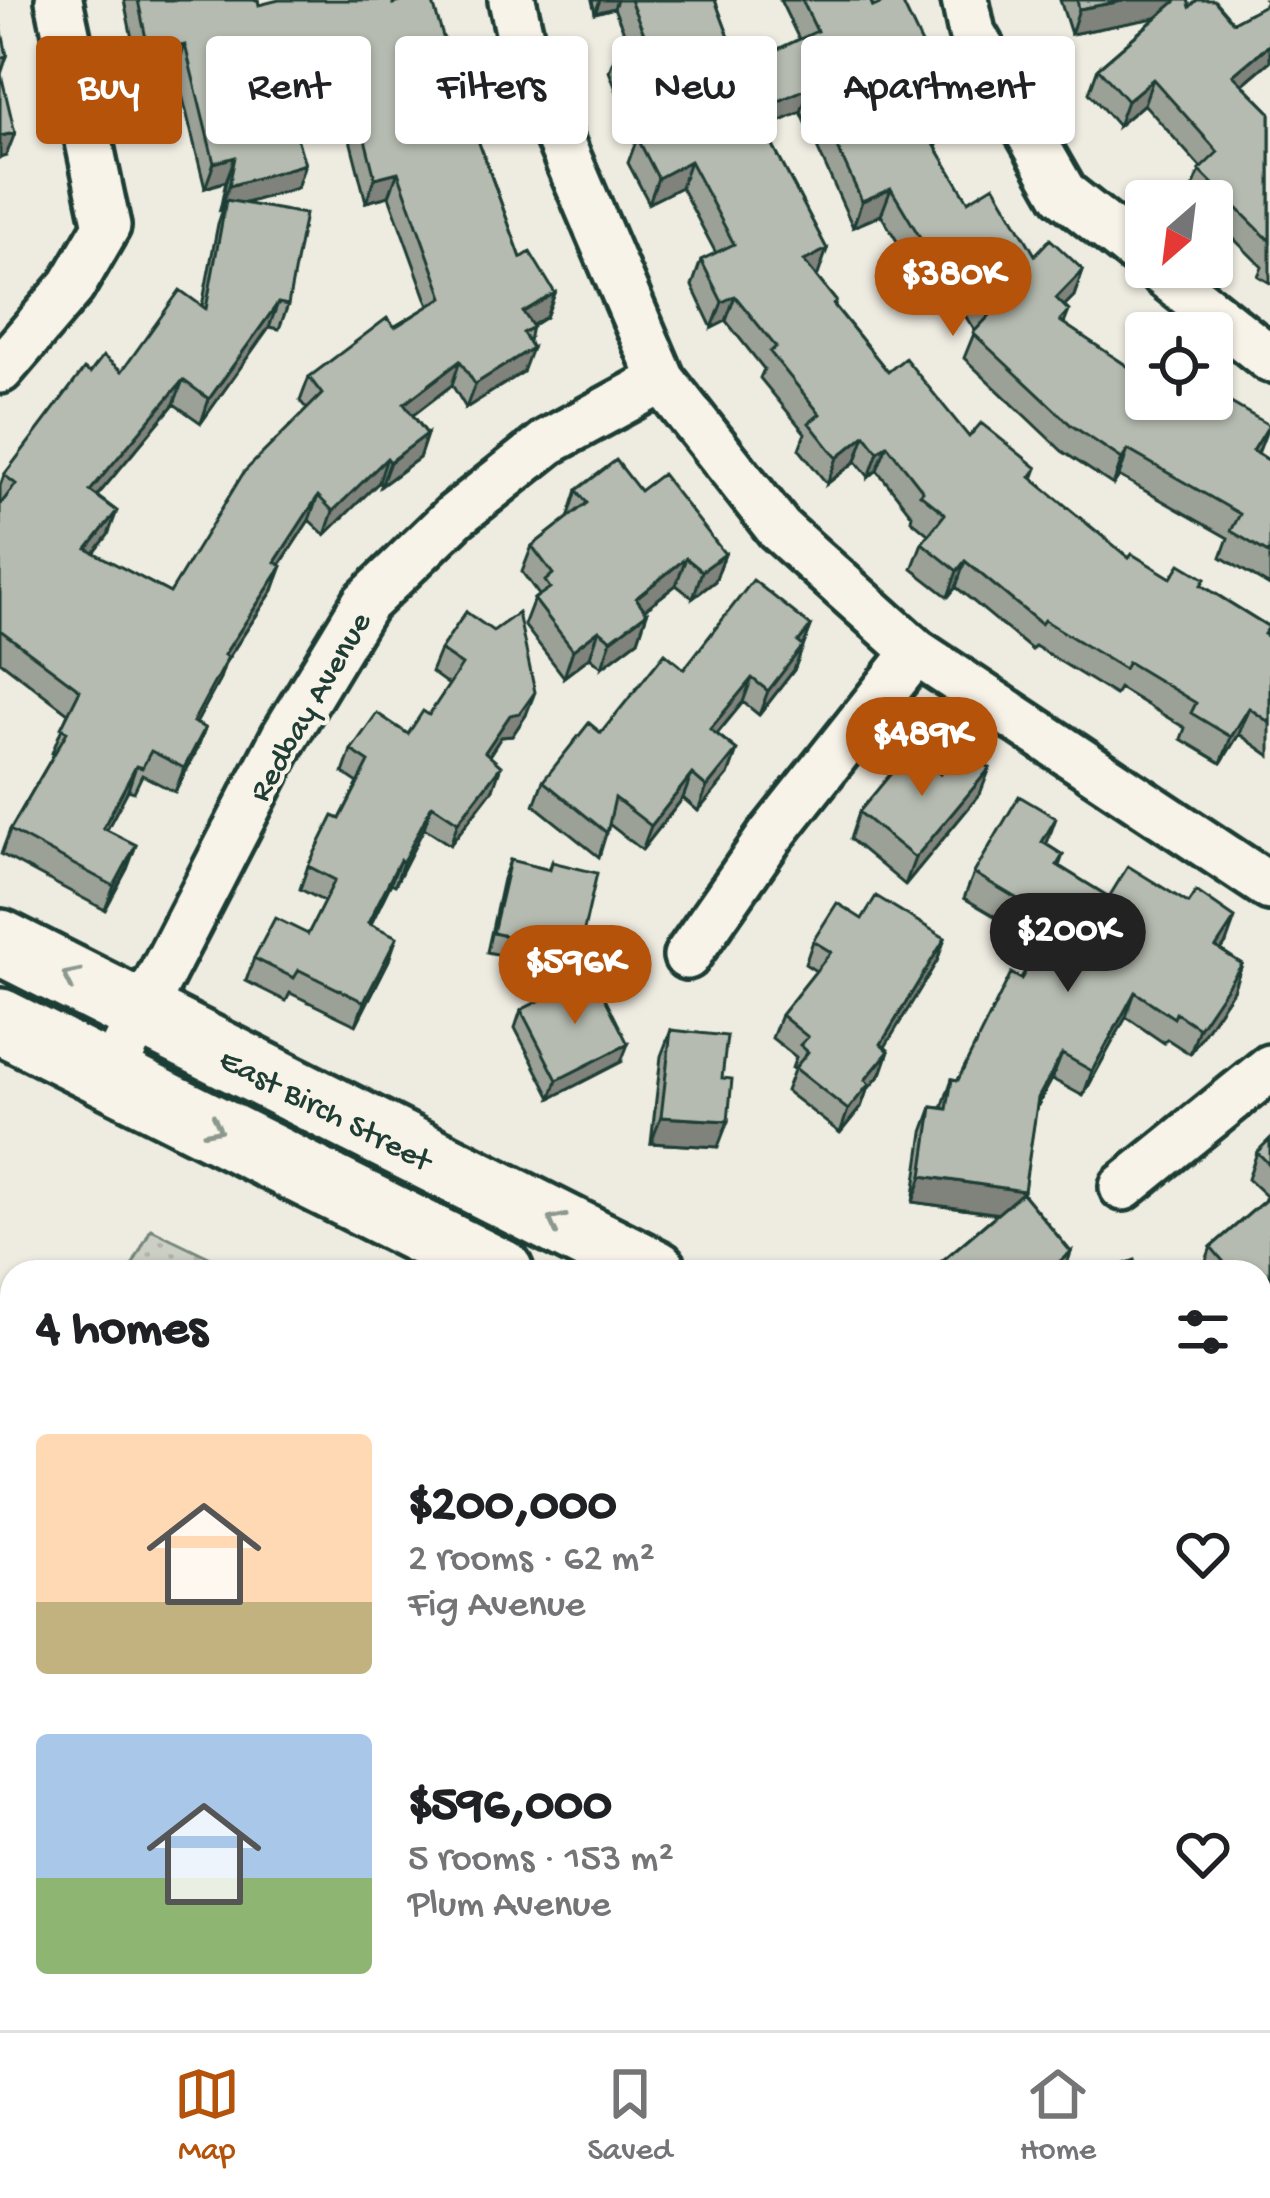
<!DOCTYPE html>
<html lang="en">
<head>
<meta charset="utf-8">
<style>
  body { margin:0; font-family:"Gochi Hand",sans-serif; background:#f2f2f2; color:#202124; height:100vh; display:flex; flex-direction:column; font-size:45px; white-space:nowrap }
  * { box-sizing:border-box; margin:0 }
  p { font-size:39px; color:#757577 }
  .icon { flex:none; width:66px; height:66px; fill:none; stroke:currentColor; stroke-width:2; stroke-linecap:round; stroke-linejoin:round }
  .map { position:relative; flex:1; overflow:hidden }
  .drawer { position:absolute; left:0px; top:1260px; width:1272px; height:771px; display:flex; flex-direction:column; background:#fff; border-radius:36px 36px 0 0; box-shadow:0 3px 9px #0004 }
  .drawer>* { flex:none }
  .banner { position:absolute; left:36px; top:36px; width:1200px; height:108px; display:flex; gap:24px }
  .needle { width:78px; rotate:208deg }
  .buttons { position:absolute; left:1125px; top:180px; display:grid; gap:24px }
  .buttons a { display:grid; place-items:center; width:108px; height:108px; border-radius:12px; background:#fff; box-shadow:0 3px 9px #0004; font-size:60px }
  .price { position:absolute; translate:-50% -102px; padding:0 27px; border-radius:42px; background:#b45309; color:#fff; font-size:39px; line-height:78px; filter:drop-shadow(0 3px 6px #0008) }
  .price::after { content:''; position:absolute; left:50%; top:72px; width:36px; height:27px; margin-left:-18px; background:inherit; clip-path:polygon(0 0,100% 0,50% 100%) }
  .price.selected { background:#222; color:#fff }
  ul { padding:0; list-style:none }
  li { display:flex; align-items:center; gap:36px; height:300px; padding:0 36px }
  li span { display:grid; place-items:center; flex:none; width:336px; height:240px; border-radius:12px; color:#555 }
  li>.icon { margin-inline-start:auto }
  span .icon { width:144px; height:144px; fill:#fffc; stroke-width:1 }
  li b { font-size:51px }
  h2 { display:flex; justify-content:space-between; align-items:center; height:144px; padding:0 36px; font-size:51px }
  .chip { padding:0 42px; border-radius:12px; background:#fff; box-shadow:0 3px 9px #0004; font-size:42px; line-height:108px }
  .chip.selected { background:#b45309; color:#fff }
  .tab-bar { display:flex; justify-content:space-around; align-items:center; height:168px; border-top:3px solid #e0e0e0; background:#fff; font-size:33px; color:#757577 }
  .tab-bar a { display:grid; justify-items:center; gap:6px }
  .tab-bar .selected { color:#b45309 }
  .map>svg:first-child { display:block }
</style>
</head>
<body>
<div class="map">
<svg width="1270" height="2030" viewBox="0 0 1270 2030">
  <defs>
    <pattern id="grass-dots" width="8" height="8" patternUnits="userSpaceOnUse" patternTransform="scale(3)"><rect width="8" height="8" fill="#cccfc4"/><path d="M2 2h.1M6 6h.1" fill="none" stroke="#afb3a9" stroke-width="1.8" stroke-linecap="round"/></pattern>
  </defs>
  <rect width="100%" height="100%" fill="#eeece1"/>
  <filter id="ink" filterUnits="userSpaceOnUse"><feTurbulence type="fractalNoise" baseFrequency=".00833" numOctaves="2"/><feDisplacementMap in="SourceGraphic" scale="24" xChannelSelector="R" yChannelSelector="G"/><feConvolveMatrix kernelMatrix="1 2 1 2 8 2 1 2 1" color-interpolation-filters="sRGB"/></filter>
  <g filter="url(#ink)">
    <path fill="url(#grass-dots)" stroke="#76867c" stroke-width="3" d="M151,1229L240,1272H129Z"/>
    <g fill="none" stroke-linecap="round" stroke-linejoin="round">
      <g stroke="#1f3d34" stroke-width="54">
        <path id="street" d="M512,0L525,58L662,380L779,529L916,652L1270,887
          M965,0L972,33L1064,194L1146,259
          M1155,267L1270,359
          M0,370L72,286L107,226L59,0
          M687,956L771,835L916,652
          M110,1074L284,737L365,603L455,516L548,442L662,380
          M1123,1187L1270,1068"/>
      </g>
      <g stroke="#1f3d34" stroke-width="72">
        <path id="secondary" d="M0,942L655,1272
          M0,1021L501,1272
          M1260,1574L1270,1579"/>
      </g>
      <g stroke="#1f3d34" stroke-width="75">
        <path id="highway" d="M1260,1681L1270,1671
          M1260,1889L1270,1879
          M930,2030L940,2019
          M1120,2030L1130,2019"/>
      </g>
      <use href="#street" stroke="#f7f3e8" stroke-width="45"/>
      <use href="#secondary" stroke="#f7f3e8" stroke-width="63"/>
      <use href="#highway" stroke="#f7f3e8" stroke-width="66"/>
    </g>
    <path fill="#9ca197" stroke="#1f3d34" stroke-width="3" fill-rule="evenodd" d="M124,0H258L259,5L393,4L444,40L435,64L429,66L440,107L482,150L521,258L555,293L546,317L532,326L523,372L466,408L452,385L413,415L427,434L419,458L381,486L379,482L325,535L309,520L280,565L273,590L225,663L219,681L196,723L205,728L196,752L175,792L142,775L134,792L128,790L106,830L136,845L127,869L105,910L1,854L10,830L54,754L52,753L68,713L0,661V486L4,475L90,373L122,371L202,306L218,224L223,209L220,210L226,181L205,188L176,70L140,77ZM336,85L366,202L389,196L429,306L309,377L300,401L307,409L170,593L94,553L108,535L97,496L174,404L201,423L269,327L279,329L288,305L244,203L297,188L285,98Z
      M592,0H715L740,67L799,39L780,0H870L946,127L934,133L938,142L936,148L968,201L1035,255L1083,270L1074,296L1064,306L1069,311L1064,324L1270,461V586L1221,557L1228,538L1119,476L1113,485L1062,451L964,358L975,331L949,291L933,300L881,215L853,227L801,112L764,129L827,249L816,276L836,301L835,306L888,372L969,437L1037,468L1033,479L1129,558L1171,578L1203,586L1269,627L1266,635L1270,638V756L1239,734L1221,763L1181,739L1185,728L1119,688L1115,695L1035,646L1032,650L956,587L948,597L912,569L922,543L928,534L911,520L912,515L877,470L869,477L856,461L827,484L799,449L805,433L760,378L764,369L726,321L712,328L692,286L701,260L716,253L681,187L649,203L628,163L636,141L609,71L619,46L628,42L614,8L595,13Z
      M1060,0H1188L1190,7L1233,22L1267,4L1265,0H1270V61L1243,84L1270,112V283L1258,276L1262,267L1212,217V201H1196L1190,195L1201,168L1144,104L1118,126L1089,93L1098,68L1157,17L1071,34Z
      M577,490L640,491L725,554L715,581L693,598L676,585L645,609L647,613L638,640L602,667L590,657L564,677L524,625L534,599L539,595L522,572L532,546L568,518Z
      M466,612L526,715L512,736L501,737L489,756L493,789L450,845L424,828L395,885L391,883L371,924L389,960L356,1025L290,993L286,1001L246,981L254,958L308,934L325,902L300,889L308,866L340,819L358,783L343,773L351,750L408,734L429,715L449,685L431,672L440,650Z
      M811,626L794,670L759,715L743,702L717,734L737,750L728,775L698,811L683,798L642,850L609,824L599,857L534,805L543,781L601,733L684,669Z
      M917,771L980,794L905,885L850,839L859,812Z
      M1046,844L1063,855L1059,866L1109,897L1226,943L1221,950L1242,964L1233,990L1190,1054L1167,1039L1164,1043L1126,1017L1083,1096L1052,1079L1036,1109L1023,1194L1071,1252L1064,1272H929L997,1214L913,1202L923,1132L932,1107L942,1108L952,1079L958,1080L1042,944L964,898L974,873Z
      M510,860L549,870L552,862L579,952L573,971L487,952L503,879Z
      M862,919L945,938L937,961L884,1047L889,1051L881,1074L867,1090L861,1107L840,1133L786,1091L794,1070L792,1068L796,1057L772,1038L781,1015L816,971L805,964L813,941Z
      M521,1010L621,1062L551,1098L515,1028Z
      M671,1030L722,1078L718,1147L651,1143L661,1056Z
      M1270,1139V1360L1260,1369V1272H1202L1211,1247L1264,1201L1266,1196L1248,1179L1257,1152Z
      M12,1748V1941L7,1945L0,1938V1753L2,1755Z"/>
    <path fill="#7f837b" stroke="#1f3d34" stroke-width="3" d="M600,0H617L614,8L595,13Z
      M1128,0H1180L1176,14L1071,34L1079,9Z
      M444,40L435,64L415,70L424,45Z
      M1270,44V61L1224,100L1233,75Z
      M185,45L176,70L140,77L149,53Z
      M7,56L0,77V58Z
      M345,61L336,85L271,102L279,78Z
      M1153,79L1144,104L1118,126L1127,101Z
      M810,87L801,112L746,137L755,112Z
      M955,101L946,127L916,140L926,115Z
      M15,133L6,156L0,158V136Z
      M235,157L226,181L205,188L214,163Z
      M690,161L681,187L649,203L658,178Z
      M305,164L297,188L225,209L226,200L223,209L220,210L229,186Z
      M398,172L389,196L366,202L375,178Z
      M891,189L881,215L853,227L862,201Z
      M827,249L818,275L795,286L804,261Z
      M958,265L949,291L933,300L942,274Z
      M1083,270L1074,296L1046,324L1056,298Z
      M555,293L546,317L514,336L523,312Z
      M735,296L726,321L712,328L722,302Z
      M278,303L269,327L201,423L209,399Z
      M532,348L523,372L466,408L475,384Z
      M460,361L452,385L396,428L404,404Z
      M183,380L174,404L81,515L90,491Z
      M1269,425L1259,451L1244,477L1253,451Z
      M427,434L419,458L381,486L390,462Z
      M865,435L856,461L827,484L837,458Z
      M887,445L877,470L869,477L878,452Z
      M1128,450L1119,476L1113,485L1122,459Z
      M387,458L379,482L325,535L333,511Z
      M318,496L309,520L266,586L275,562Z
      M117,511L108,535L78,574L87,549Z
      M725,554L715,581L693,598L702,571Z
      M686,558L676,585L626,624L636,598Z
      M965,561L956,587L948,597L957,571Z
      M282,566L273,590L225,663L219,681L184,746L193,722L224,655Z
      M647,613L638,640L602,667L611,640Z
      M811,626L794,670L759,715L768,691L798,642Z
      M599,630L590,657L564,677L573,650Z
      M752,678L743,702L701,753L710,729Z
      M535,692L526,715L512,736L501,737L476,775L485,752L510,715Z
      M1249,708L1239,734L1221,763L1231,737Z
      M205,728L196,752L175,792L184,768Z
      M737,750L728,775L698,811L707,787Z
      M136,766L128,790L95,852L103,828Z
      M501,766L493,789L450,845L458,822Z
      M990,768L980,794L905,885L915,858Z
      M692,774L683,798L642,850L651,826Z
      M432,805L424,828L395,885L403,862Z
      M1056,818L1047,843L1033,867L1042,842Z
      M136,845L127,869L105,910L114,886Z
      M400,860L391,883L360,946L368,923Z
      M1235,918L1226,943L1206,972L1216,947Z
      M397,937L389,960L356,1025L364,1002Z
      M945,938L937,961L873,1067L881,1044Z
      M1242,964L1233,990L1190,1054L1199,1028Z
      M1135,992L1126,1017L1083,1096L1092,1071Z
      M628,1044L621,1062L551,1098L557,1080Z
      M889,1051L881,1074L867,1090L861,1107L840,1133L848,1110L865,1080Z
      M1062,1054L1052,1079L1028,1123L1038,1098Z
      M661,1117L728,1121L718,1147L651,1143Z
      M922,1176L1024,1191L1015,1216L913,1202Z
      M1071,1252L1064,1272H1047Z
      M1270,1342V1360L1260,1369V1351Z
      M12,1646V1663L0,1677V1660Z
      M265,2019H306L274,2030H261Z"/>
    <path fill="#b5bbb0" stroke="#1f3d34" stroke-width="3" d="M138,0H258L259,5L279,0H393V4L407,0H432L444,40L424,45L440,107L476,97L486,138L478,140L521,258L530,252L555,293L523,312L533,327L523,333L532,348L475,384L460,361L404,404L427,434L390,462L387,458L333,511L318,496L275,562L282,566L224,655L228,657L193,722L205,728L184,768L151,751L142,768L136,766L103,828L136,845L114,886L10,830L67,732L61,728L80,690L0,630V505L16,484L4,475L84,369L90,373L103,356L122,371L180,290L206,309L226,200L305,214L288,305L278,303L209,399L183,380L90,491L117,511L87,549L170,593L244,472L322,394L309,377L387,318L395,327L443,297L398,172L375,178L345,61L279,78L305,164L229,186L235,157L214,163L185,45L149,53Z
      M630,0H715L740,67L817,31L802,0H870L873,7L889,0H901L930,61L936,58L955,101L926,115L938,142L934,144L968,201L994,185L1035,255L1050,239L1083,270L1056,298L1069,311L1060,321L1130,368L1146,344V399H1212V392L1269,425L1253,451L1270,461V554L1231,531L1240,514L1128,450L1122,459L1071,425L973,333L990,315L958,265L942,274L891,189L862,201L810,87L755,112L827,249L804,261L836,301L833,304L888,372L905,358L969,437L981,423L1037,468L1030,477L1129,558L1132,554L1171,578L1180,564L1205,579L1201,585L1269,627L1264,634L1270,638V723L1249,708L1231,737L1191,713L1196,703L1128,662L1124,669L1044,620L1041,624L965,561L957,571L922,543L945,514L920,494L923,491L887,445L878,452L865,435L837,458L809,423L820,414L770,352L776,347L735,296L722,302L701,260L734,244L690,161L658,178L637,137L650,130L619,46L645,36Z
      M1077,0H1128L1079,9Z
      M1177,0H1188L1190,7L1197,0H1214L1233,22L1270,2V44L1233,75L1270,112V241L1199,170L1218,152L1153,79L1127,101L1098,68Z
      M0,22L7,56L0,58Z
      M0,70L15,133L0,136Z
      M616,460L640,491L662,474L725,554L702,571L686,558L636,598L647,613L611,640L599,630L573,650L534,599L550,588L545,581L553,574L532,546L587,503L577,490Z
      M753,580L811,626L798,642L803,646L768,691L752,678L710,729L737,750L707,787L692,774L651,826L615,798L607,833L543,781L589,723L601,733L665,653L684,669Z
      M466,612L493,631L518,613L535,692L520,713L510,715L485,752L501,766L458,822L432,805L403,862L400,860L368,923L397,937L364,1002L299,970L294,978L254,958L275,918L308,934L335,880L308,866L333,816L340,819L369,762L351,750L377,713L408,734L423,711L429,715L462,665L440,650Z
      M963,746L990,768L915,858L859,812L903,759L917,771L925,761L940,774Z
      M1019,796L1056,818L1042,842L1063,855L1057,865L1109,897L1128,866L1188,903L1196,891L1235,918L1216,947L1242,964L1199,1028L1176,1013L1174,1018L1135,992L1092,1071L1062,1054L1038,1098L1024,1191L922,1176L932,1107L947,1109L952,1079L958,1080L1011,973L1021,979L1056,922L974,873Z
      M510,860L550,870L552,862L597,873L579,952L493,933Z
      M876,896L945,938L881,1044L889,1051L865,1080L869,1084L848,1110L795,1068L808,1052L800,1045L808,1037L781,1015L831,952L813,941L837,903L862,919Z
      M593,974L628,1044L557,1080L521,1010Z
      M671,1030L727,1036L722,1078L732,1079L728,1121L661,1117Z
      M1270,1139V1165L1257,1152Z
      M1022,1193L1071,1252L1047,1272H929Z
      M1270,1196V1342L1260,1350V1272H1216L1228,1267L1211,1247Z
      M1135,1260L1139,1272H1104Z
      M12,1475V1646L0,1660V1484L6,1488Z
      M12,1748V1910L4,1902L0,1905V1753L2,1755Z
      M189,2019H238L297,2030H167L168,2025L187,2028Z"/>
    <defs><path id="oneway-chevron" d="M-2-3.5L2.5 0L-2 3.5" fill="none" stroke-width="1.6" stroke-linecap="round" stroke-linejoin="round" transform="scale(3)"/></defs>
    <g stroke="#8b988e">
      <use href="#oneway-chevron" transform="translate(71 977) rotate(-154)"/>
      <use href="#oneway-chevron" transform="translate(214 1127) rotate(27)"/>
      <use href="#oneway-chevron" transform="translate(556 1222) rotate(-153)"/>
    </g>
  </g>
  <g text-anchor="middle" stroke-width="9" stroke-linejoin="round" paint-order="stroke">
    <g font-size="33" fill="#1f3d34" stroke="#f7f3e8">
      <text transform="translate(307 705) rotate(-60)" y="12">Redbay Avenue</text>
      <text transform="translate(327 1107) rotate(27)" y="12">East Birch Street</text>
    </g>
  </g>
</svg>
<div class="buttons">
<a><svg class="needle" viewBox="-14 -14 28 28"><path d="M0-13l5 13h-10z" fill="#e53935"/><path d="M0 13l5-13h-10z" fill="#757577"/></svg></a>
<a><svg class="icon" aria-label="locate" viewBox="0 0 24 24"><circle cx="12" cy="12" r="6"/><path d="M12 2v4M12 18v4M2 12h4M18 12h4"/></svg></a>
</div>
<b class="price" style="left:953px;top:339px">$380K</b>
<b class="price" style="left:922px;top:799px">$489K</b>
<b class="price selected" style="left:1068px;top:995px">$200K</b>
<b class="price" style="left:575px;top:1027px">$596K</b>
<div class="banner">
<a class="chip selected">Buy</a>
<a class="chip">Rent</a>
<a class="chip">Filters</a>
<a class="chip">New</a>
<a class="chip">Apartment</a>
</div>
<section class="drawer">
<h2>4 homes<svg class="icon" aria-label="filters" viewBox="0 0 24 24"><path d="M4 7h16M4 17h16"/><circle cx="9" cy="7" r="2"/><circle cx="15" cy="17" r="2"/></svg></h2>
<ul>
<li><span style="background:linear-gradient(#ffd9b3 70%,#c2b280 0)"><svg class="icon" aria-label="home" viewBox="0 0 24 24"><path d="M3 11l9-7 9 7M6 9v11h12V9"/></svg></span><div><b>$200,000</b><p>2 rooms · 62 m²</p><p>Fig Avenue</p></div><svg class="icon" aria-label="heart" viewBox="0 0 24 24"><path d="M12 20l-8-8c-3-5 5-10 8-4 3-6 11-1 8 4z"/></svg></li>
<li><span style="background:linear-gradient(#a9c7e8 60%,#8fb573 0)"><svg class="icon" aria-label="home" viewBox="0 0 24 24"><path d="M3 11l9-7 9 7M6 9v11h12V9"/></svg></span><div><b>$596,000</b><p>5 rooms · 153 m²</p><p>Plum Avenue</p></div><svg class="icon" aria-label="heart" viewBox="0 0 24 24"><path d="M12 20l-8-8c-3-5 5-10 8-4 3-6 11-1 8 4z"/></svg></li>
</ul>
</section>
</div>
<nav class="tab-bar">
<a class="selected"><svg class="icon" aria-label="map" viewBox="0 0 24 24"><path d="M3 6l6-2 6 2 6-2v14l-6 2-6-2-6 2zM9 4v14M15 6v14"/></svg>Map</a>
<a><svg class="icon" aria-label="saved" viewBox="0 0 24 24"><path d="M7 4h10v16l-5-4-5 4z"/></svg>Saved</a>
<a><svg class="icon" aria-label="home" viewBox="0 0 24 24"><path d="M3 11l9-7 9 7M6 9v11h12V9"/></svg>Home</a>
</nav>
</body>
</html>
